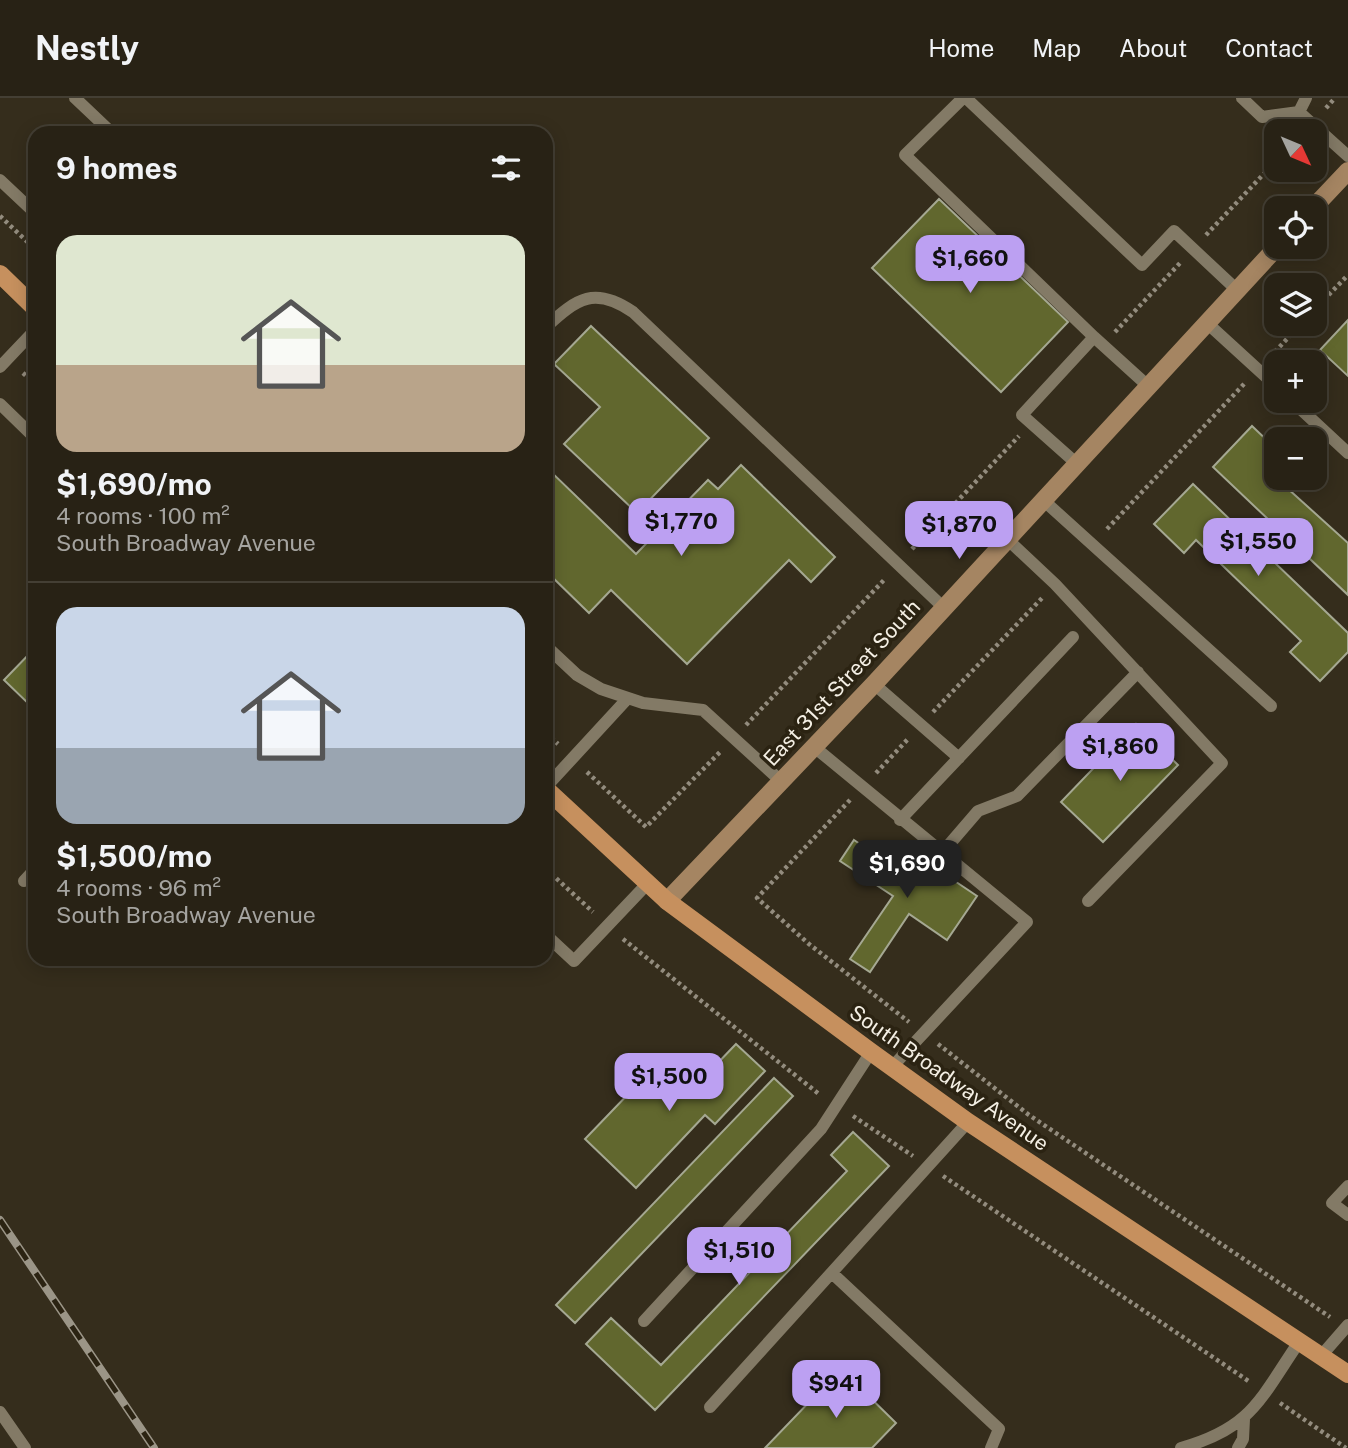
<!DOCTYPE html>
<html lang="en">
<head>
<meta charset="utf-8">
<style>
  body { margin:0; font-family:"Public Sans",sans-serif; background:#302a1e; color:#f1f3f6; height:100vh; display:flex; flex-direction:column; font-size:26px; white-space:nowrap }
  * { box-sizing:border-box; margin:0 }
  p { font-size:23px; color:#a5a4a0 }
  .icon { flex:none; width:38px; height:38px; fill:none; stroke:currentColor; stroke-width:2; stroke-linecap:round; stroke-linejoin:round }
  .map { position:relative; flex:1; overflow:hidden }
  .details { position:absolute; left:28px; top:28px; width:525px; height:840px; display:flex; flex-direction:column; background:#282215; border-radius:21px; box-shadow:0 4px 18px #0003,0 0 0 2px #443f34 }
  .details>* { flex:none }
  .needle { width:46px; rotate:134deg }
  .fabs { position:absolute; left:1264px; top:21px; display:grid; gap:14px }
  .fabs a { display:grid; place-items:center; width:63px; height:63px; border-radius:14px; background:#282215; box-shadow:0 4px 18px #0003,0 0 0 2px #443f34; font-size:35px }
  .price { position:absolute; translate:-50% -60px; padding:0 16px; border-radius:14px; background:#bca0f2; color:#111; font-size:23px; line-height:46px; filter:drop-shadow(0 2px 4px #0008) }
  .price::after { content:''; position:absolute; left:50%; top:42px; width:21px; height:16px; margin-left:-10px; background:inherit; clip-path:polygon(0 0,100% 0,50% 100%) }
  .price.current { background:#222; color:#fff }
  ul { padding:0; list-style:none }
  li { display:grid; align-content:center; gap:14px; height:371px; padding:0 28px }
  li+li { border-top:2px solid #443f34 }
  li span { display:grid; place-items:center; height:217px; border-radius:21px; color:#555 }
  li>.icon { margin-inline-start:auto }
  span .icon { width:126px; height:126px; fill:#fffc; stroke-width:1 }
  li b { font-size:30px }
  h2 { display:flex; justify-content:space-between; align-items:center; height:84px; padding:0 28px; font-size:30px }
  header { display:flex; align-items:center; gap:42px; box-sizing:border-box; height:98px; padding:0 35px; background:#282215; border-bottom:2px solid #443f34 }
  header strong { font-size:33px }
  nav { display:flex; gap:38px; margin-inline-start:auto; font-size:24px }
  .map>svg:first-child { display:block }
</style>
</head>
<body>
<header>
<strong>Nestly</strong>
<nav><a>Home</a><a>Map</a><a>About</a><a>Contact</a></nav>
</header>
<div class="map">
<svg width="1348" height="1350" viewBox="0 0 1348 1350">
  <rect width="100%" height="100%" fill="#352d1c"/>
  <path fill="#61672e" stroke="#a5a892" stroke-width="2" d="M939,101L1068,224L1001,294L872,170Z
    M1348,222V278L1320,252Z
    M591,228L709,340L637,415L564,346L600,309L554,266Z
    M1252,328L1276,351V361L1268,369L1276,380L1348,445V497L1213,369Z
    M741,367L835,459L811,484L789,462L687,566L611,492L589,515L546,473V369L636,456L708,382L718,391Z
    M1193,386L1348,535V554L1320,583L1290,554L1301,543L1196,442L1184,455L1154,426Z
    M35,550V612L4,582Z
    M1136,626L1178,667L1103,744L1061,704Z
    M854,742L903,775L916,757L977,798L947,842L909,816L870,874L850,861L893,798L840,763Z
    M736,946L765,973L715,1026L705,1017L636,1090L585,1041L660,963L691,993Z
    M774,980L793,998L575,1225L556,1207Z
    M853,1034L889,1068L655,1312L586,1246L611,1220L661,1267L847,1073L831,1057Z
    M841,1271L896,1325L872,1350H765Z"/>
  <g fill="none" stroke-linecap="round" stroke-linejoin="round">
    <path stroke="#938c7e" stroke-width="4.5" stroke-dasharray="3.5 3.5" stroke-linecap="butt" d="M1326,10L1335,0
      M0,118L35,151
      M1206,137L1276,63
      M1314,212L1348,177
      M1115,234L1181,164
      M1270,259L1301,226
      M23,275L35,286
      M1107,431L1245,285
      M912,451L1019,338
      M933,614L1043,499
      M746,627L885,481
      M546,635L558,646
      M587,674L646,729L721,653
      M876,675L908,641
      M850,702L757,800L809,846L909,924
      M546,771L593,814
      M623,841L819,996
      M938,946L1029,1017L1330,1219
      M853,1018L913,1058
      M943,1078L1250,1284
      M1280,1305L1346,1350"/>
    <path stroke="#837a66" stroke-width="12" d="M75,0L112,35
      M963,0L905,57L1094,239
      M966,0L1142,167L1174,133L1237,192
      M1242,0L1262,19L1299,14
      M1299,14L1348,58
      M1299,14L1306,0
      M0,82L35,115
      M1207,225L1276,288
      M546,229C577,200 595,188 633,214L943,509
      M0,269L35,232
      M1292,303L1348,355
      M0,306L35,340
      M1076,365L1022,317L1094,239L1148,288
      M1042,401L1271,608
      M1006,440L1055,486L1222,665L1088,803
      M546,548L577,577L601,591L643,605L703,612L782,684
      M874,586L959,660
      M813,648L1027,824L892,969
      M546,689L628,600
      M900,722L1073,539
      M941,756L978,713L1017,698L1138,574
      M24,783L35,771
      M546,837L574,863L648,785
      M1348,1088L1332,1105L1348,1117
      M832,1175L999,1331L991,1350
      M644,1223L821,1031L871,954
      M1321,1258L1348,1227
      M710,1309L968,1024
      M0,1314L25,1350
      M1181,1350C1252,1330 1260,1301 1299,1244
      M1238,1350L1243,1341L1244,1321"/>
    <path stroke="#a58562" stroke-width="18" d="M1313,110L1348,73
      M667,803L874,586L1277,149"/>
    <path stroke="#c6905e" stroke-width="18" d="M0,176L35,210
      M546,691L667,803L871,954L968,1024L1348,1276"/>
    <g stroke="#9b9587" stroke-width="8">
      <path id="rail" d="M0,1122L154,1350"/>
    </g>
    <use href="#rail" stroke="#2b2312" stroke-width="5" stroke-dasharray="16" stroke-linecap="butt"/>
  </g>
  <g text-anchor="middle" stroke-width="7" stroke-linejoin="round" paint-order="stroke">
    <g font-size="21" fill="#f4efe4" stroke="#2b2312">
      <text transform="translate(842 585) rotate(-47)" y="7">East 31st Street South</text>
      <text transform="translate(949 980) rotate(35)" y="7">South Broadway Avenue</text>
    </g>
  </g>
</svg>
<div class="fabs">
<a><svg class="needle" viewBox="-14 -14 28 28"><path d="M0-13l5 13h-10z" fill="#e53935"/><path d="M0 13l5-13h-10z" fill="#a5a4a0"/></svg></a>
<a><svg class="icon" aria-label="locate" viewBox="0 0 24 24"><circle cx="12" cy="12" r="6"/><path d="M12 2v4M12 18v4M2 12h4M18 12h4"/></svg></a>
<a><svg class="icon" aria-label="layers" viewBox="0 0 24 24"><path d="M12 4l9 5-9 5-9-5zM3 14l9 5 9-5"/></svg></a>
<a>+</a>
<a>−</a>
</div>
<b class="price" style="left:970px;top:197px">$1,660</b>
<b class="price" style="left:681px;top:460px">$1,770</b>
<b class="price" style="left:959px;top:463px">$1,870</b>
<b class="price" style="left:1258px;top:480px">$1,550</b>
<b class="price" style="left:1120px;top:685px">$1,860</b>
<b class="price current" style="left:907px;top:802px">$1,690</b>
<b class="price" style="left:669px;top:1015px">$1,500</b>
<b class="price" style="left:739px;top:1189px">$1,510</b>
<b class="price" style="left:836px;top:1322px">$941</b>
<section class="details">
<h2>9 homes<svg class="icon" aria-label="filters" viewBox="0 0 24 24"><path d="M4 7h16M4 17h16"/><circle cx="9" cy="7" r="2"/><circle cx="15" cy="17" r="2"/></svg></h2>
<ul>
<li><span style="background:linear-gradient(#dfe7d0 60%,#b9a48a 0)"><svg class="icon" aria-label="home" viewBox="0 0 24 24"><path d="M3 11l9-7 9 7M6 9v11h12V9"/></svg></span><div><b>$1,690/mo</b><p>4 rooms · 100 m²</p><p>South Broadway Avenue</p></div></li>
<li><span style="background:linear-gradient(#c9d6e8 65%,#9aa5b1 0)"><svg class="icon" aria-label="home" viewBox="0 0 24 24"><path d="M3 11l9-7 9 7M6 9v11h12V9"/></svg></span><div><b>$1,500/mo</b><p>4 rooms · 96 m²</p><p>South Broadway Avenue</p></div></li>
</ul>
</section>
</div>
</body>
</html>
